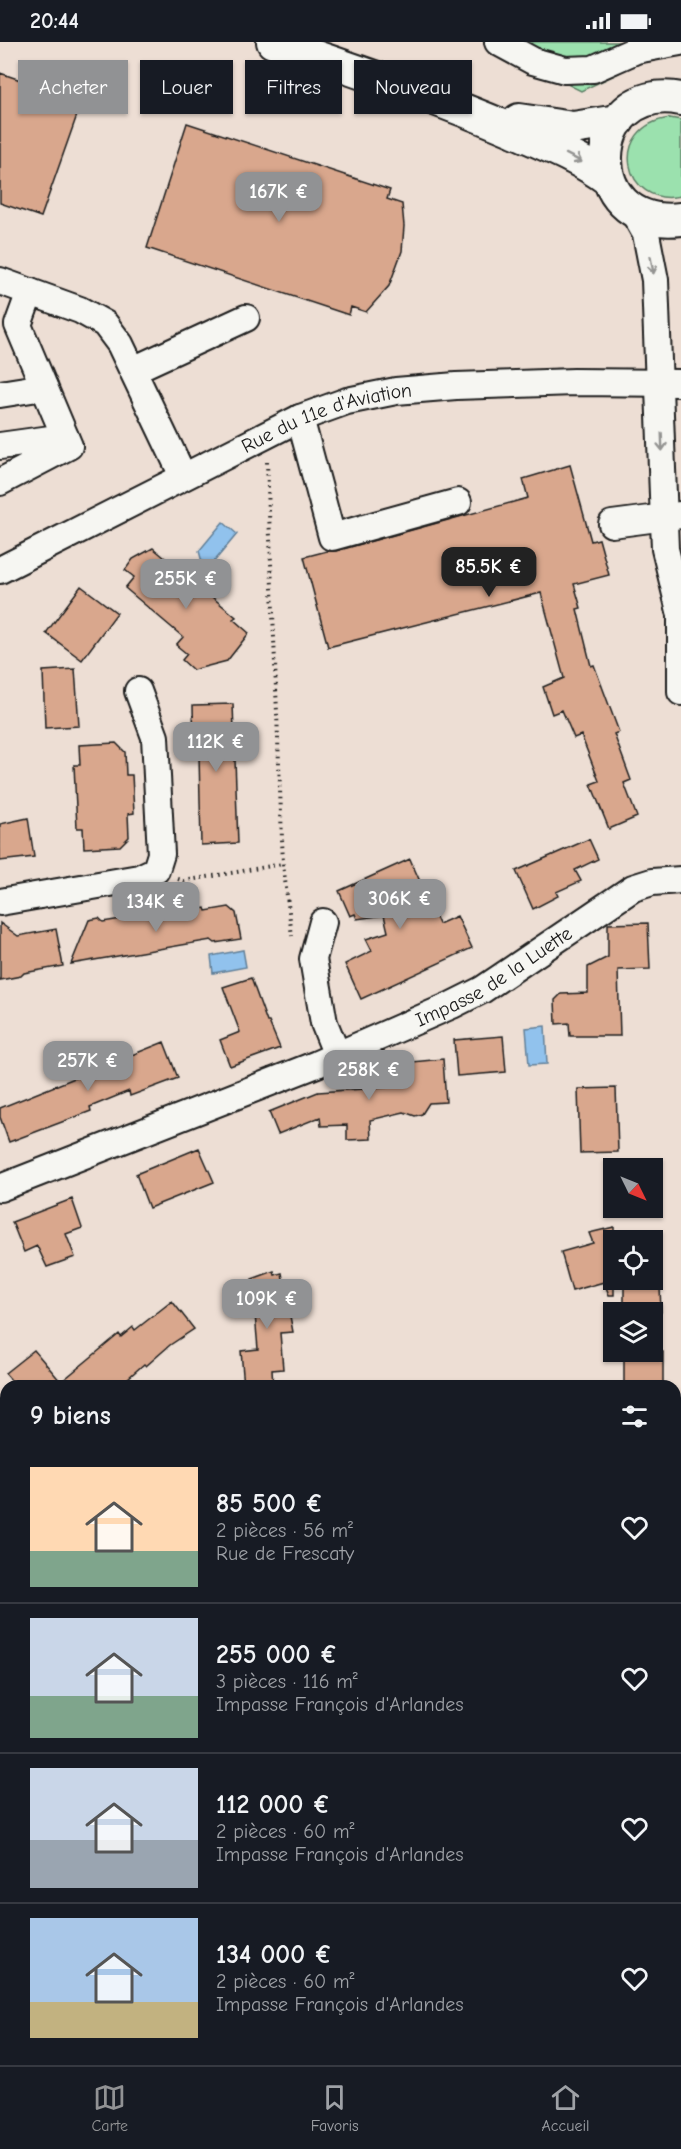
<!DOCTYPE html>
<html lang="fr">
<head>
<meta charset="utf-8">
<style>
  body { margin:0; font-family:"Comic Neue",sans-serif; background:#242831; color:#f1f3f6; height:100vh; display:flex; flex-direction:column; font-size:22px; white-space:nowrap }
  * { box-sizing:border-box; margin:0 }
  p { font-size:20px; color:#9ea1a6 }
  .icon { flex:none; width:33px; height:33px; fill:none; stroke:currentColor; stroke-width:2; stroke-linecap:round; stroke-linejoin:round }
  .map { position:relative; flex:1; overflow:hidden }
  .drawer { position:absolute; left:0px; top:1338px; width:681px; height:686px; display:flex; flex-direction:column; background:#171b24; border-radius:18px 18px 0 0; box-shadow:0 2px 4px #0004 }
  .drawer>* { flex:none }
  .banner { position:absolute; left:18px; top:18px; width:645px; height:54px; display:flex; gap:12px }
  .needle { width:39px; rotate:133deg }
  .buttons { position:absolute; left:603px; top:1116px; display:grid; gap:12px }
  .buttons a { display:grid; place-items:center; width:60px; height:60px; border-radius:0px; background:#171b24; box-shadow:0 2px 4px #0004; font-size:30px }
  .price { position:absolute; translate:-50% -51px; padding:0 14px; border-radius:12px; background:#919294; color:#fff; font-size:20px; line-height:39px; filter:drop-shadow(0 2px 3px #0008) }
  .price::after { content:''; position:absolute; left:50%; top:36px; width:18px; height:14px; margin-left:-9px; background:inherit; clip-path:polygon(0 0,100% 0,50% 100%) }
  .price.selected { background:#222; color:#fff }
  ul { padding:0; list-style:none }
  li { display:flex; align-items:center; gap:18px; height:150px; padding:0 30px }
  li+li { border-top:2px solid #363941 }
  li span { display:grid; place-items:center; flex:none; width:168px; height:120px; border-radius:0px; color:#555 }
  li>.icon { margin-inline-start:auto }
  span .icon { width:72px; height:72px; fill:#fffc; stroke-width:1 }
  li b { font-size:26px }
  h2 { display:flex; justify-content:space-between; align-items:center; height:72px; padding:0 30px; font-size:26px }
  .tag { padding:0 21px; border-radius:0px; background:#171b24; box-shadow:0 2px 4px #0004; font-size:21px; line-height:54px }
  .tag.selected { background:#919294; color:#fff }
  .status { display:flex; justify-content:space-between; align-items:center; height:42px; padding:0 30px; background:#171b24; direction:ltr }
  .status svg { height:16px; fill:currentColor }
  .tab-bar { display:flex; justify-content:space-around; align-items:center; height:84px; border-top:2px solid #363941; background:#171b24; font-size:16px; color:#9ea1a6 }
  .tab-bar a { display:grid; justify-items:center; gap:3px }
  .tab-bar .selected { color:#919294 }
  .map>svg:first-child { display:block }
</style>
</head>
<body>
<div class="status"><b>20:44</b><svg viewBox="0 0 49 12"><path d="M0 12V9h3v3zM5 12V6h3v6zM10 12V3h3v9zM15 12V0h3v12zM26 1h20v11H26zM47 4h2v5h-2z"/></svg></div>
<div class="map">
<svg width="681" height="2023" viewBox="0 0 681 2023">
  <rect width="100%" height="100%" fill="#edded4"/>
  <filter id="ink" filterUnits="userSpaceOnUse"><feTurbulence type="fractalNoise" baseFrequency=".0167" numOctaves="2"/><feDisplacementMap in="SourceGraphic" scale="12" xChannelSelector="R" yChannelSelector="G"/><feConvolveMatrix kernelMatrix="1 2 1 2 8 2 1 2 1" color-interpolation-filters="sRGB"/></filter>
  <g filter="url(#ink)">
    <path fill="#9be1ae" stroke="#5c7e65" stroke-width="1.5" d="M483,0H622L619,31L581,49Z
      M670,76L681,78V154C622,167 607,84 670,76Z"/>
    <path fill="#91c2ed" stroke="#628099" stroke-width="1.5" d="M223,480L237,492L213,521L202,520L199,509Z
      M243,908L246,925L213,931L211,914Z
      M545,984L547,1022L529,1023L526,986Z"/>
    <path fill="#d9a78d" stroke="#1c1c1c" stroke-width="1.5" d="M0,31L82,59L41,175L0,161Z
      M187,81L390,148L387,157L402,162L404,184L402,209L389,244L366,270L351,265L349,273L147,206Z
      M570,423L591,499L599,497L609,533L574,542L581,566L577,567L591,624L594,623L619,690L614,692L631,738L624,741L637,775L609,787L591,742L599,739L581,693L574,696L562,668L552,672L543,645L564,636L541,551L328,605L304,515L327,509H336L528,456L523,437Z
      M153,506L236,575L233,577L249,591L227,619L193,628L182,618L187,612L176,603L183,595L125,546L134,535L125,528L133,517Z
      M81,544L117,571L82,618L46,591Z
      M75,627L79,684L45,686L43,629Z
      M233,662L238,801L201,803L199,713H194L193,663Z
      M116,701L125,710L126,733H132L134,771L128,772L129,795L120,804L84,806L83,786H77L74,723H80L79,703Z
      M28,776L34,815L0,819V782Z
      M589,797L598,817L575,828L581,839L556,850L558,854L533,867L516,829Z
      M410,817L439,882L457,874L472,906L361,957L345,922L372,909L366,897L388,890L384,873L357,877L355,872L350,874L339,849Z
      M195,865V868L205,866L206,869L229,865L236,871L241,897L215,901L211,898L71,922L89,878L99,876L103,880Z
      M0,881L18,894L56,887L63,924L24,931L21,934L0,938Z
      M648,881L650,927L618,928L620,994H570L569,981L556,982L555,958L561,952L588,951V925L608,915V882Z
      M251,936L267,980H269L280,1006L230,1024L220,998L240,990L223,945Z
      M503,994L506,1030L457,1034L454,998Z
      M164,1000L178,1036L130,1054L129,1049L90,1065L91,1069L9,1100L0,1075V1066Z
      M443,1017L446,1060L429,1061L422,1072L415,1074L404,1070L370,1078L371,1097L347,1098V1083L321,1084L320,1075L278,1092L269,1070L318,1050L392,1045L391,1022Z
      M616,1046L618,1110L580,1111L578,1047Z
      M199,1106L214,1140L149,1166L136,1132Z
      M72,1157L82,1186L66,1192L75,1215L47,1225L37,1204L24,1210L12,1180Z
      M614,1185V1253H609L604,1240L572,1249L561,1210L593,1201L589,1191Z
      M274,1229L275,1233L282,1231L293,1290L280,1291L283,1327L272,1328L273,1344H244L241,1309L258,1307L252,1237Z
      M624,1245H660L661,1270H624Z
      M172,1259L194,1287L170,1303L146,1324L144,1322L119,1344H16L5,1331L34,1308L61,1340L119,1292L121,1295L133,1285L135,1288Z
      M624,1310H663V1344H624Z"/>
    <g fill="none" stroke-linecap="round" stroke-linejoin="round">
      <g stroke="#1c1c1c" stroke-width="30">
        <g id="minor">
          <path d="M498,0L533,19L565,28L593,27L636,8L680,0"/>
          <path d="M633,169L646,192L655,238L665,507L680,569"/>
          <path d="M0,239L80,268L105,282L120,302L183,434"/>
          <path d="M133,328L246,276"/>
          <path d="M0,352L44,345"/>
          <path d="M300,376L332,495L458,460"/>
          <path d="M0,404L65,395"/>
          <path d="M0,440L69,404L18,283L30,250"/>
          <path d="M612,482L681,473"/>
          <path id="s1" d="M0,528L300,376L347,359L396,349L456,344L574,340L681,341"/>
          <path d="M681,564V650"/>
          <path d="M0,860L139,836L156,828L161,812L155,695L138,649"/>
          <path d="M323,880L313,917L324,981L337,1013"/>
          <path id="s2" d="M0,1146L317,1022L452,963L482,948L633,846L652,840L681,838"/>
          <path d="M0,1434L6,1432"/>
          <path d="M675,1491L681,1490"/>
          <path d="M0,1893L6,1897"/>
          <path d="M675,1962L681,1961"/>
        </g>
      </g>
      <g stroke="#1c1c1c" stroke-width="36">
        <path id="major" d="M273,0C353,28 433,54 510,87C544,102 578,115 608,137
          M681,57C586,38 576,189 681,177
          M519,78L573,86L618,79"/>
      </g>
      <path stroke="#1c1c1c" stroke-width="4" stroke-dasharray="1.5 4.5" stroke-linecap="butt" d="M267,420L283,822L292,894
        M178,837L184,839L283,822"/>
      <use href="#minor" stroke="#f6f6f2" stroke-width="26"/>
      <use href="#major" stroke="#f6f6f2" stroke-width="32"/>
    </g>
    <defs><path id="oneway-shaft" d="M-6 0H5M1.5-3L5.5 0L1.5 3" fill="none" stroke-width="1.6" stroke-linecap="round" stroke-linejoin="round" transform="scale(1.5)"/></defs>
    <g stroke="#949492">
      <use href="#oneway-shaft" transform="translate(574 116) rotate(27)"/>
      <use href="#oneway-shaft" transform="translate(652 223) rotate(80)"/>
      <use href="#oneway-shaft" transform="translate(662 400) rotate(88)"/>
    </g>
  </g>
  <g text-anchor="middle" stroke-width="4.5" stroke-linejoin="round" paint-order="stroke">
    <g font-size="20" fill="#1c1c1c" stroke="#f6f6f2">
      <text dy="7" stroke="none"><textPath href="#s1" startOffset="362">Rue du 11e d'Aviation</textPath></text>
      <text dy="7" stroke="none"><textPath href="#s2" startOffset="538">Impasse de la Luette</textPath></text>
    </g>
  </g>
</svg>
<div class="buttons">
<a><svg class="needle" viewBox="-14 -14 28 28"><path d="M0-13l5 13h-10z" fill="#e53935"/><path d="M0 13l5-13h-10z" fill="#9ea1a6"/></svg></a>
<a><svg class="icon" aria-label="locate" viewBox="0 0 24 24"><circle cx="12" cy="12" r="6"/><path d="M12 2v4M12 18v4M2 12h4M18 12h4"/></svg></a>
<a><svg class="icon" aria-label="layers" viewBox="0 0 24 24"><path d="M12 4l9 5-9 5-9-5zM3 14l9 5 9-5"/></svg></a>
</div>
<b class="price" style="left:279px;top:181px">167K €</b>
<b class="price selected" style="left:489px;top:556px">85.5K €</b>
<b class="price" style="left:186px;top:568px">255K €</b>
<b class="price" style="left:216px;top:731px">112K €</b>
<b class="price" style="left:400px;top:888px">306K €</b>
<b class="price" style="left:156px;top:891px">134K €</b>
<b class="price" style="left:88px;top:1050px">257K €</b>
<b class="price" style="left:369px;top:1059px">258K €</b>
<b class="price" style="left:267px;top:1288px">109K €</b>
<div class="banner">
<a class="tag selected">Acheter</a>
<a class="tag">Louer</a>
<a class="tag">Filtres</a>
<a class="tag">Nouveau</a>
</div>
<section class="drawer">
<h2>9 biens<svg class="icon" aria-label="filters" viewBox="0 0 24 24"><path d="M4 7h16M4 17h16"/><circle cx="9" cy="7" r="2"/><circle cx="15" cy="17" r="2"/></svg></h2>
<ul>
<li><span style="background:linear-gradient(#ffd9b3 70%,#7fa58c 0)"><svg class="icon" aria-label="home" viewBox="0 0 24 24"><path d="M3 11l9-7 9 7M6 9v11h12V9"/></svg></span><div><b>85 500 €</b><p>2 pièces · 56 m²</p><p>Rue de Frescaty</p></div><svg class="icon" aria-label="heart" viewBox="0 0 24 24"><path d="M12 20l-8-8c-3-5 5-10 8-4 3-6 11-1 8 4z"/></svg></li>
<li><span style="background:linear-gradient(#c9d6e8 65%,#7fa58c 0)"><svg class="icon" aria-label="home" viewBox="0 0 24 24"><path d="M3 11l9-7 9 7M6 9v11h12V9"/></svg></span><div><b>255 000 €</b><p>3 pièces · 116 m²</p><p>Impasse François d'Arlandes</p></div><svg class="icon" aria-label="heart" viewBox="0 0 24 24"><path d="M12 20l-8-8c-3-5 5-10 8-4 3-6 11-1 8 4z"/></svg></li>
<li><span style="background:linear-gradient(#c9d6e8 60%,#9aa5b1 0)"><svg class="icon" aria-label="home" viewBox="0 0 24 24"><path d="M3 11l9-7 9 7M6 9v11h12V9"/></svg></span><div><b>112 000 €</b><p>2 pièces · 60 m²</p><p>Impasse François d'Arlandes</p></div><svg class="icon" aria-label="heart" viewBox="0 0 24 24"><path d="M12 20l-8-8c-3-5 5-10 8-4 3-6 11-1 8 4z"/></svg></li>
<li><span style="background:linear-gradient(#a9c7e8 70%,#c2b280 0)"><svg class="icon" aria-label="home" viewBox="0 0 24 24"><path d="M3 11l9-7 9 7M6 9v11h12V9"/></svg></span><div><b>134 000 €</b><p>2 pièces · 60 m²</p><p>Impasse François d'Arlandes</p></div><svg class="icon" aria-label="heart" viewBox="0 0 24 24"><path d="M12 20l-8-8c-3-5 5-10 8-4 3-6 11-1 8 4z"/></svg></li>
</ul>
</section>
</div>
<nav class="tab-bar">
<a class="selected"><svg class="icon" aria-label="map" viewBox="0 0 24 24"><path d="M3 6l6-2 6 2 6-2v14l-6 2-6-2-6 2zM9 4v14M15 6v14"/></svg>Carte</a>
<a><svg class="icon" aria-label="saved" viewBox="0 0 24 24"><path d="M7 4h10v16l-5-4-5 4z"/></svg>Favoris</a>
<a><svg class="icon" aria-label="home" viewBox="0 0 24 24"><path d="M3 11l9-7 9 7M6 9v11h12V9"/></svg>Accueil</a>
</nav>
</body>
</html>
